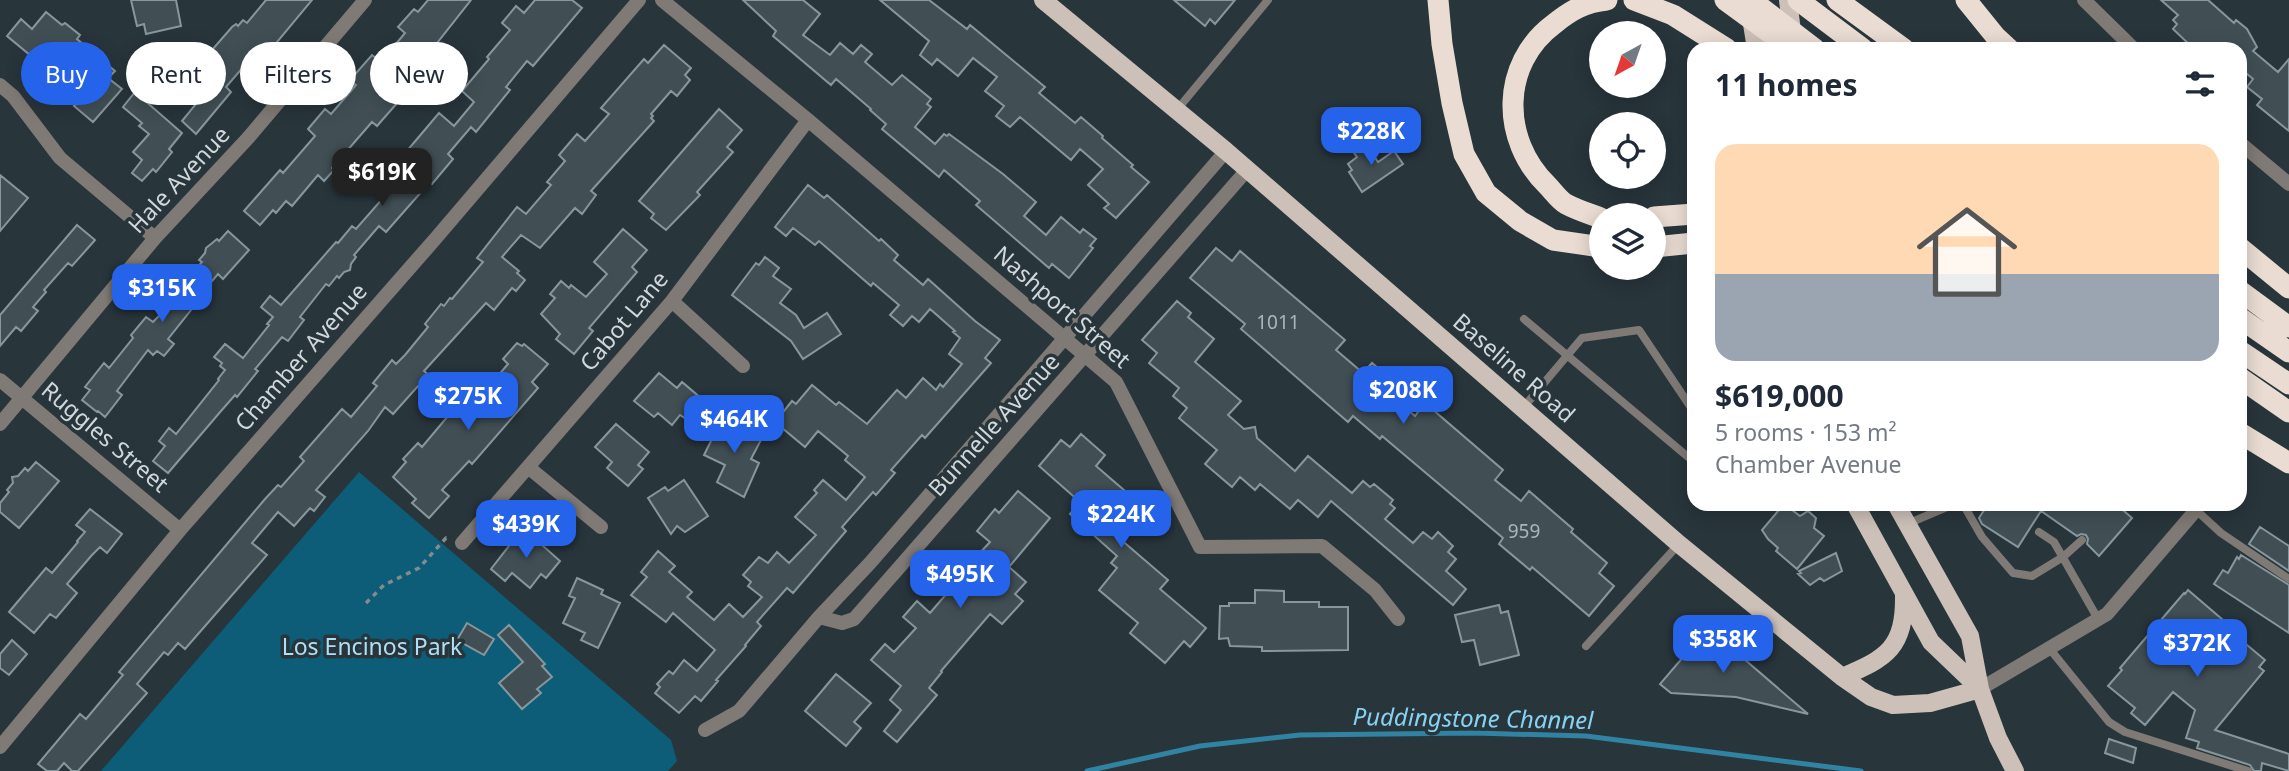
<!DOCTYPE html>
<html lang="en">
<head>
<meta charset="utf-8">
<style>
  body { margin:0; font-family:"Noto Sans",sans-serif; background:#f2f2f3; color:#1f2937; height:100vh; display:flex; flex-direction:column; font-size:26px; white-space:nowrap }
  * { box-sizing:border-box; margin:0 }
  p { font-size:23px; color:#747a83 }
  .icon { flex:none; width:38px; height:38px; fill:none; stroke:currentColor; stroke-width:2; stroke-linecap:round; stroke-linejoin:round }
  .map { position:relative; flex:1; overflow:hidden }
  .details { position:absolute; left:1687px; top:42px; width:560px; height:469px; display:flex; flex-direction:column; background:#fff; border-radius:21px; box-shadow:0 4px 18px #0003 }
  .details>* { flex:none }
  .hud { position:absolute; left:21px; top:42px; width:665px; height:63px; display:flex; gap:14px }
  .needle { width:46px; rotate:220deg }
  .fabs { position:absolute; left:1589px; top:21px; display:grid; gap:14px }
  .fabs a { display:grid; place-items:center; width:77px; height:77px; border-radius:50%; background:#fff; box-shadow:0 4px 18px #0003; font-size:35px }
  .price { position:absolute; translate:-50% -60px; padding:0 16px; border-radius:14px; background:#2563eb; color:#fff; font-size:23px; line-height:46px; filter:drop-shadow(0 2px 4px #0008) }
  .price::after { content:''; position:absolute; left:50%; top:42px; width:21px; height:16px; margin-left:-10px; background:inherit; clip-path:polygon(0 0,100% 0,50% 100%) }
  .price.current { background:#222; color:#fff }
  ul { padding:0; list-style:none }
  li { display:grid; align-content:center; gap:14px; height:371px; padding:0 28px }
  li span { display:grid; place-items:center; height:217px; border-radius:21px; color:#555 }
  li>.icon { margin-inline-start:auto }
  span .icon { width:126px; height:126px; fill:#fffc; stroke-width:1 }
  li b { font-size:30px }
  h2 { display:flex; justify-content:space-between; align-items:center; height:84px; padding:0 28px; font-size:30px }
  .pill { padding:0 24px; border-radius:32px; background:#fff; box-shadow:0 4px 18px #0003; font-size:24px; line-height:63px }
  .pill.current { background:#2563eb; color:#fff }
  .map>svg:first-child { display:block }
</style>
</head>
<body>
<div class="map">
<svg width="2289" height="771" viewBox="0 0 2289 771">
  <rect width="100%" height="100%" fill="#28353b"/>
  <path fill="#0e5d78" d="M359,472L671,740L677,761L668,771H101Z"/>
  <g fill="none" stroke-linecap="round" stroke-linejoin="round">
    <path stroke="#3183a3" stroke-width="5" d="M1087,771L1200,746L1300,735L1475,733L1586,736L1861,771"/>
  </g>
  <path fill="#414f55" stroke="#87979e" stroke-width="2" d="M131,0H176L181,26L146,34L144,24L137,26Z
    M266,0H312L258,65L250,59L226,87L231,92L196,134L182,121L196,104L182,93L209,62L205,58L232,27L236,24L238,26L243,20L247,23Z
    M428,0H471L419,66L440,87L433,94L409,74L390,95L398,102L377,126L372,122L332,168L334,170L324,181L318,175L292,206L286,201L276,213L273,210L260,225L244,211L280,170L283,173L315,136L308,129L325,109L331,114L356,85L350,80L372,55L381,62L405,33L398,27L414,9L418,12Z
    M535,0H572L582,8L533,66L527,61L506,87L510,90L476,132L471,127L448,154L453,159L432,184L430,182L386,232L379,226L354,255L356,257L351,264L350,270L344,272L339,278L337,276L329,286L326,284L300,317L304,320L288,341L282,337L255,369L258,371L237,397L235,395L221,411L168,473L153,461L165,446L159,441L169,428L176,434L219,380L218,379L225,370L220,366L222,363L214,357L225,344L243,358L269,325L267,324L273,317L261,307L270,296L281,305L336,242L338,243L352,226L356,229L390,190L393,193L414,169L401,158L439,113L454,126L474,102L462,91L489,59L487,57L510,30L502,23L516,6L524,13Z
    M743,0H803L820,14L803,35L830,55L840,43L853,54L861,45L872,54L865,62L892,85L902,75L931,99L927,104L931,107L915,127L935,144L944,134L947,136L949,134L1003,174L1036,202L1024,216L1046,235L1061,217L1080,233L1083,229L1096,239L1090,246L1093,248L1069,278L1052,264L1049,268L976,205L980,201L944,170L939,177L882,129L886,124L870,110L871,109L836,79L831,85L773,36L776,31Z
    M880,0H929L967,29L970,25L1045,87L1039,93L1075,123L1081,117L1103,136L1102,138L1133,165L1131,167L1149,182L1116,218L1104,208L1109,204L1088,185L1103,169L1080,149L1071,160L1020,117L1010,127L996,116L1004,106L985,91L997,77L973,58L958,76L937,59L932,65L920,55L929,41Z
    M1174,0H1235L1215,24L1210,19L1205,26Z
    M2161,0H2208L2234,23L2236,20L2247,29L2257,47L2253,51L2278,72L2289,59V131L2257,105L2262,99L2247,87L2253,79L2240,68V49H2194L2173,29L2177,24L2173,20L2178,15Z
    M46,12L62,25L65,23L80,35L77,39L115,71L108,78L122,89L93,122L74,106L81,98L59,79L67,70L44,50L36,60L7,36L21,19L32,29Z
    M664,45L691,68L685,75L690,80L677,96L671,91L651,114L653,116L651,118L654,121L591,191L596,195L582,214L575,208L540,248L521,235L502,257L519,271L517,273L525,280L516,291L512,288L494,310L486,303L424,371L431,377L422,389L418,386L393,414L385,407L368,431L316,490L325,497L314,511L310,508L294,526L278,512L252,543L267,555L185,649L178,643L168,655L164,652L137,684L147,693L78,771H72L64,763L57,771H47L38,764L80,714L86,719L123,675L119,672L265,499L278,485L281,487L304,461L300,457L342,409L351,417L377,386L373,383L392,360L396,364L405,355L428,327L425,324L441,304L444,306L450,298L452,299L483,262L477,258L517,207L526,214L551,185L547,182L565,161L559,155L577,134L585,141L609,114L601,108L644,59L648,63Z
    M135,92L182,133L169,149L172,152L156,172L153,169L142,181L132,173L142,160L133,152L149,134L139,126L142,123L123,107Z
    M719,109L742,130L727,147L733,152L697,192L700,195L666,230L651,218L654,214L639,201Z
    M1364,141L1378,162L1394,151L1403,164L1362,192L1349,172L1352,170L1348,164L1357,157L1352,150Z
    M0,175L28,198L0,231Z
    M808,185L824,198L827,195L879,241L881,239L898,255L894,260L923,285L928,279L975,321L1000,340L985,358L991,363L925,438L922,435L891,470L895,473L876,495L873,492L842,527L846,531L793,593L787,588L757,622L761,626L745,645L746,646L716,680L718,681L701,701L695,696L679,713L655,693L660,687L657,684L669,671L673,674L684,660L697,671L715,650L673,613L666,622L631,595L647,577L641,572L658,551L675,566L669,572L692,592L687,597L714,620L729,604L743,617L762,597L748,586L751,582L743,575L759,557L768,563L777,552L789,563L816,535L795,517L817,493L814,490L823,480L846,500L865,477L845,460L848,456L818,431L805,447L775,422L792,401L796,404L812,385L836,405L839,402L867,424L897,390L906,398L923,378L936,390L940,384L943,387L962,364L949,354L960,338L953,332L955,331L930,309L919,322L912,316L903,326L890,315L899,305L873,283L871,286L819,241L815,245L793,228L786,236L775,227Z
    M77,225L95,240L72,266L68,263L44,290L46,292L33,307L38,311L21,331L16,327L0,346V315Z
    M623,229L647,250L632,267L637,272L589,328L593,331L574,354L556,339L560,334L541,314L555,298L550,294L561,281L569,288L571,285L586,297L607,274L594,262Z
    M228,231L249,250L223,279L218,274L189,308L191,310L168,339L174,344L164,356L157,351L153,355L148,350L117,391L122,395L105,417L98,411L97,412L82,400L90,390L85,387L104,363L109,368L133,338L131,335L146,317L153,322L160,315L161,316L191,281L188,278L202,262L199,260L205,253L206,248L217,239L219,241Z
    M1216,248L1232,261L1240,251L1345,340L1336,350L1363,373L1372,363L1393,381L1385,391L1415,416L1425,403L1503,470L1495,480L1521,501L1529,491L1573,529L1571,532L1607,563L1599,573L1614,586L1589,616L1532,567L1530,570L1499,544L1503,538L1382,436L1380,439L1353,416L1348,422L1241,329L1245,324L1190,278Z
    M765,257L779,268L773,276L791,289L780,303L796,315L804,328L827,313L841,334L803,359L791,341L732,295L756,263L759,265Z
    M1177,301L1191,313L1188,317L1214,339L1195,362L1241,401L1228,415L1244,429L1255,427L1257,438L1295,471L1308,456L1352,493L1363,481L1370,487L1374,484L1393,500L1390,504L1395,508L1385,519L1413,543L1423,532L1432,539L1438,532L1453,546L1448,552L1456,559L1446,571L1466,589L1453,605L1331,501L1318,517L1298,500L1290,509L1260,484L1255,490L1240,477L1232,487L1205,464L1217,450L1179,418L1187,408L1173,396L1179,388L1149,363L1157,353L1142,340Z
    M517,343L522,346L524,344L548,364L532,382L538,388L472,464L469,461L442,490L449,496L429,518L412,503L416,499L393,477L406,462L403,459L418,443L422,447L464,397L478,403L484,408L503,389L496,382L499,380L496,378L508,364L503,359Z
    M659,373L677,388L682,382L702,399L686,419L680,415L672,425L658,413L654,417L634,401Z
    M717,417L762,438L751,459L759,463L744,497L717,482L725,465L704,455L713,437L708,435Z
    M616,424L649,452L638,465L643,469L628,486L607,468L612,462L595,447Z
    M1081,434L1105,455L1096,466L1125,491L1117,501L1137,518L1119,538L1168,580L1160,589L1206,628L1190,647L1184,641L1165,663L1130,633L1138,623L1099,590L1117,568L1111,563L1117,556L1070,514L1080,502L1039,466L1061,440L1070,447Z
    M36,462L59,481L19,528L0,512V503L9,492L7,490L13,483L12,477L18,476L25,468L28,471Z
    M684,480L708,516L685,532L677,526L671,534L648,498L665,487L668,491Z
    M1018,491L1050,518L1009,567L1026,582L1015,594L1023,601L1002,624L990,614L941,671L942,672L929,688L937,695L897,742L884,731L901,710L890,700L901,686L871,660L885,644L894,652L916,628L903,617L917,601L930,613L955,584L945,574L959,559L968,566L977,556L990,542L977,531L995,509L999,513Z
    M1784,504L1800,516L1808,511L1816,518L1814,528L1824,536L1797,569L1776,551L1778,548L1768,539L1762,530Z
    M1988,504H2116L2132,518L2099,556L2087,544L2088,539L2086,535L2081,534L2077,536L2041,511L2018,547L1982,524L1979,518Z
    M90,509L122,534L107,553L100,547L92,555L67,584L77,593L56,618L50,614L34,633L9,612L46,568L52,573L78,542L77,541L85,532L76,525Z
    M2260,527L2289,546V571L2249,544Z
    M523,528L560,561L546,578L541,574L530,588L512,573L505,581L491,569Z
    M1836,553L1842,571L1824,581L1820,578L1810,585L1798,574L1801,573L1799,571Z
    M2241,555L2289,585V633L2214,584L2223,570L2228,573L2237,557L2239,559Z
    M577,578L603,590L601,594L620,603L598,648L581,640L585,633L563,623L575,598L569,596Z
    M1255,590L1284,591V602H1319V607H1348V650L1262,651V647L1230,646L1228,638L1219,639L1220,606H1229V603H1255Z
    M2188,590L2223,620L2221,623L2265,660L2259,667L2264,671L2215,730L2289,754V771L2262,763L2261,771H2254L2250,765L2197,748L2199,742L2186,738L2195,710L2173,692L2145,725L2131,713L2135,708L2108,686L2122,670L2120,668L2184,593L2185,594Z
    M1499,605L1501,613L1508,611L1519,655L1480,665L1474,640L1462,642L1455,615Z
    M467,623L494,639L484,655L457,640Z
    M509,625L545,664L542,666L552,677L537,689L541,693L522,709L499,683L523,662L498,635Z
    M1708,628L1808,714L1736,697L1671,693L1660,684Z
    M12,640L27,654L9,675L0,668V654Z
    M836,674L871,703L854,722L861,728L846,746L805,711Z
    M2109,739L2136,748L2133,763L2105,753Z"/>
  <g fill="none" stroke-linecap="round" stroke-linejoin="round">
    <path stroke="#818b90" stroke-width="3.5" stroke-dasharray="5 5" stroke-linecap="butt" d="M366,603L384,585L419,568L446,538L449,539"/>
    <path stroke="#7f7a75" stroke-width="8" d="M1176,111L1268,0
      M1524,319L1694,462
      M1523,408L1582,338L1639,330L1694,412
      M1963,504L1982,537L2013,573L2032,576L2063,557L2082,540
      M2196,510L2221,533L2289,579
      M1907,524L1954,504
      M2039,532L2054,542L2098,619
      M1586,646L1679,544
      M2049,648L2109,722L2125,732L2248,771"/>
    <path stroke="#7f7a75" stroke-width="14" d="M662,0L808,120L1116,382L1200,547L1322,546L1375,590L1398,619
      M2084,0L2134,49
      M0,85L13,96L60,158L155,238
      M2240,143L2289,184
      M672,301L743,366
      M0,380L180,530
      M0,424L155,238L248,138L365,0
      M528,467L601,527
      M462,543L672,301L808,120
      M819,617L842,623L854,619L1247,170
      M1980,689L2107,614L2196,510
      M705,730L739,711L819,617L870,563L987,428L1226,151
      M0,747L180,530L436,238L639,0"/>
    <path stroke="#ccc0b8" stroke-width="18" d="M1043,0L1226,151L1679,544L1842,677L1871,697L1893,705L1930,703L1980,689
      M1788,0L1793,39
      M1750,11L1756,49
      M1855,504L1931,642L1980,689
      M1896,504L1970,636L1980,689L1998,738L2015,771
      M1842,677C1887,658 1905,648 1904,594"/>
    <path stroke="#eadcd2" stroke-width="21" d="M1438,0L1442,44L1452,103L1464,154L1486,193L1520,221L1553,240L1601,247
      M1634,0L1673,15L1727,49
      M1725,0L1792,49
      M1751,0L1815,49
      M1798,0L1863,49
      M1837,0L1904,49
      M1966,0L1996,37L2009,49
      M1654,217L1694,214
      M1601,218C1590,214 1577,210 1566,204C1559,200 1553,191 1547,185C1501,140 1500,64 1554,24C1570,11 1585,2 1607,0
      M1654,247L1694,243
      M2240,248L2289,288
      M2240,291L2289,327
      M2240,318L2289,352
      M2240,351L2289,384
      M2240,378L2289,412
      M2240,433L2289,463"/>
  </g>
  <g text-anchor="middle" stroke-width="7" stroke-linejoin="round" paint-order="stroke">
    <g font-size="19" fill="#acb6ba">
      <text x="1278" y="329">1011</text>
      <text x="1524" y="538">959</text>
    </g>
    <g font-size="23" fill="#d0d8dc" stroke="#28353b">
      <text transform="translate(179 180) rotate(-47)" y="8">Hale Avenue</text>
      <text transform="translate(1062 307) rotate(41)" y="8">Nashport Street</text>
      <text transform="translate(624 321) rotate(-50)" y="8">Cabot Lane</text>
      <text transform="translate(301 357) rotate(-49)" y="8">Chamber Avenue</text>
      <text transform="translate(1514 368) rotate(41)" y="8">Baseline Road</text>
      <text transform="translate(994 425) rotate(-48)" y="8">Bunnelle Avenue</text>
      <text transform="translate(105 437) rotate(40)" y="8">Ruggles Street</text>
    </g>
    <g font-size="23" fill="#b0dff5" stroke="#28353b">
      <text x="372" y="655">Los Encinos Park</text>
    </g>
    <g font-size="24" font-style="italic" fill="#87d2f2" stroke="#28353b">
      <text transform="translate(1473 719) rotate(1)" y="8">Puddingstone Channel</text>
    </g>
  </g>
</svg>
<div class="fabs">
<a><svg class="needle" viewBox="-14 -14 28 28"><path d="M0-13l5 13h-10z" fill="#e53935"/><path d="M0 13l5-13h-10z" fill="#747a83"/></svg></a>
<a><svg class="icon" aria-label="locate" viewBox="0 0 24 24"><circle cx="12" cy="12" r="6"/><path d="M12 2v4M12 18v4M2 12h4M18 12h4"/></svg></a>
<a><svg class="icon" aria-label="layers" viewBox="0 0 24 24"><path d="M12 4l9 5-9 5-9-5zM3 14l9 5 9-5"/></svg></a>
</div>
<b class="price" style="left:1371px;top:167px">$228K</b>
<b class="price current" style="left:382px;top:208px">$619K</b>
<b class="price" style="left:162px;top:324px">$315K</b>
<b class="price" style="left:1403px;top:426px">$208K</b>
<b class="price" style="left:468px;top:432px">$275K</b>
<b class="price" style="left:734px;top:455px">$464K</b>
<b class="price" style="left:1121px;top:550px">$224K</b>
<b class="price" style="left:526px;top:560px">$439K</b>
<b class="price" style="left:960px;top:610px">$495K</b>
<b class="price" style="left:1723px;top:675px">$358K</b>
<b class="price" style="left:2197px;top:679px">$372K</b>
<div class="hud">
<a class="pill current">Buy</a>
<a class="pill">Rent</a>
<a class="pill">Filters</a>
<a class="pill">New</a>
</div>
<section class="details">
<h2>11 homes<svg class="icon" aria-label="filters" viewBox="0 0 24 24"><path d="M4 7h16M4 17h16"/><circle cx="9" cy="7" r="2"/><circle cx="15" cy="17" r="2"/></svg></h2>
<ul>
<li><span style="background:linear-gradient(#ffd9b3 60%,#9aa5b1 0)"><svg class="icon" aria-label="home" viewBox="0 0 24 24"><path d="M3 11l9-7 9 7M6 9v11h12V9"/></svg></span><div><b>$619,000</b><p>5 rooms · 153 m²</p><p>Chamber Avenue</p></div></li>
</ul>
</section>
</div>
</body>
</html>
